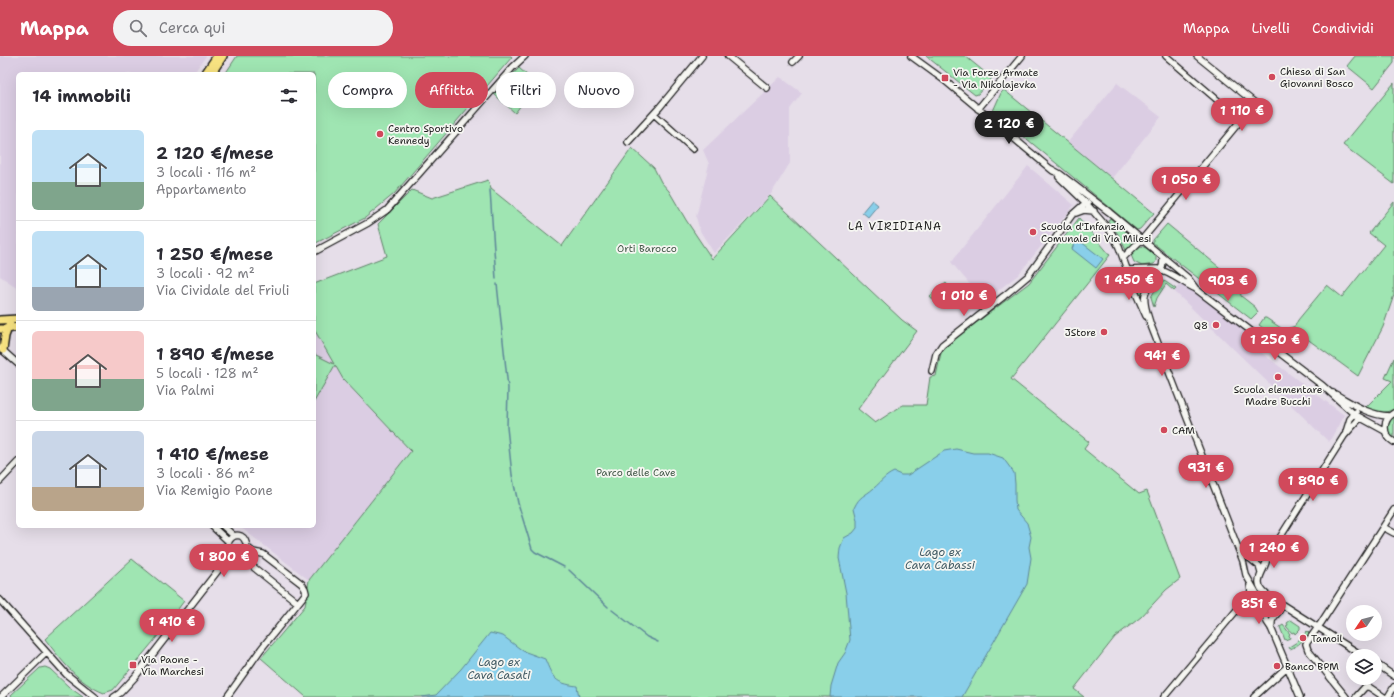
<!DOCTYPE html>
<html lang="it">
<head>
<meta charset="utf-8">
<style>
  body { margin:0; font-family:"Shantell Sans",sans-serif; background:#f2f2f3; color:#2b2b33; height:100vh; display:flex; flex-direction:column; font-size:15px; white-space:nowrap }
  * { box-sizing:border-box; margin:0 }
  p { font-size:13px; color:#7c7c81 }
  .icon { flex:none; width:22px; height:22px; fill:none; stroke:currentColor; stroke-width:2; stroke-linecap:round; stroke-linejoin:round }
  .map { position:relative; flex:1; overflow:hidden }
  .side { position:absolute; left:16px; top:16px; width:300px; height:456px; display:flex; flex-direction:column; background:#fff; border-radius:6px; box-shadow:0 4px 16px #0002 }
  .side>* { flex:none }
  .hud { position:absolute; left:328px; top:16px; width:380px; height:36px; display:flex; gap:8px }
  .needle { width:26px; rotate:235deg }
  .controls { position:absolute; left:1346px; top:549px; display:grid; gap:8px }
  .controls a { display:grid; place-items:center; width:36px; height:36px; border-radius:50%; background:#fff; box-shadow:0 4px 16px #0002; font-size:20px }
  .price { position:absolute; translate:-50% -34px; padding:0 9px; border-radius:14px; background:#d1495b; color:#fff; font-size:13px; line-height:26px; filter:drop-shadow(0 1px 2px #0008) }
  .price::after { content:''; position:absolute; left:50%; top:24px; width:12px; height:9px; margin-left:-6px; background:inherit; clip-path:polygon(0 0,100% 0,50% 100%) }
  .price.current { background:#222; color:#fff }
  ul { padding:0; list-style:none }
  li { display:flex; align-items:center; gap:12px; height:100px; padding:0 16px }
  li+li { border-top:1px solid #e1e1e2 }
  li span { display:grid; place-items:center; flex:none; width:112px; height:80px; border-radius:6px; color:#555 }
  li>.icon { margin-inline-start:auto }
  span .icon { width:48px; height:48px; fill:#fffc; stroke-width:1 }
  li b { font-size:17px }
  h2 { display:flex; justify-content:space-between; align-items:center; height:48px; padding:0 16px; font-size:17px }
  .pill { padding:0 14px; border-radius:18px; background:#fff; box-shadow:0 4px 16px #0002; font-size:14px; line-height:36px }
  .pill.current { background:#d1495b; color:#fff }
  header { display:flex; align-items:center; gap:24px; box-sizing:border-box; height:56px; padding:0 20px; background:#d1495b; color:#fff }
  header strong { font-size:19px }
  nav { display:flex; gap:22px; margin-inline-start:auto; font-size:14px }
  .search { width:280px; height:36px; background:#f2f2f3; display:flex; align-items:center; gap:10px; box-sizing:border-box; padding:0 14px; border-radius:22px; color:#7c7c81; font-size:15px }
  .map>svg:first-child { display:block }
</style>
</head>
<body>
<header>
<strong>Mappa</strong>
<div class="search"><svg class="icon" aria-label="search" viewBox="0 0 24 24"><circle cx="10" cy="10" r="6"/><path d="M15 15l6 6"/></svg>Cerca qui</div>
<nav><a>Mappa</a><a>Livelli</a><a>Condividi</a></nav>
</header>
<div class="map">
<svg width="1394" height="641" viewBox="0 0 1394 641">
  <rect width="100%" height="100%" fill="#e6dee9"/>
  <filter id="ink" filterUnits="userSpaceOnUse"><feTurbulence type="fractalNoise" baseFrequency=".025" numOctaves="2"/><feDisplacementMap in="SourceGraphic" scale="8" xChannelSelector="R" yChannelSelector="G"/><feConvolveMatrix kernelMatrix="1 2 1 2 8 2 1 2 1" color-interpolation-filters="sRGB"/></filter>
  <g filter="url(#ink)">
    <path fill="#dbcde3" d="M0,0H206L193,18H18V232L0,220Z
      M780,21L802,37L790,53V107L771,138L714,197L700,175L696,161L709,108L703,94Z
      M1117,27L1161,61L1112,122L1068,86Z
      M1028,110L1074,149L1018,219L984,245L951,206Z
      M1182,226L1193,231L1249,275L1243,283L1344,359L1329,386L1174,235Z
      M314,273L343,323L411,395L309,524L239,470H314Z"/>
    <path fill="#9fe5b2" stroke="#5e8067" d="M237,0H511L512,1L394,138L365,162L314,188V18H225Z
      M926,0H965L992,22L978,38L975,39Z
      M1355,0H1394V7L1374,32L1347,10Z
      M519,12L537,28L515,57L494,38Z
      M1394,27V128L1343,89Z
      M1004,34L1154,157L1140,173L1137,174L993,55L1001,37Z
      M632,92L654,112L661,126L669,135L686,164L712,203L770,140L902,264L917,275L858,353L875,367L903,349H926L930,321L936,320L941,297L948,288L1029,227L1079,162L1110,199L1011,323L1089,386L1084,393L1139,438L1147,435L1180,523L1166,534L1141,561L1115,581L1074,633L1084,641H306L261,602L305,550L309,524L411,395L343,323L335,309L314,346V298L334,308L314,273V228L387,200L378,168L412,134L432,142L488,124L491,133L562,190Z
      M1394,146V239L1383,271L1358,320L1295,274L1284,288L1259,269L1264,262H1266L1284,274L1295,270L1298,264L1327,229L1342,241L1384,189L1369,177Z
      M1110,162L1137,185L1126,194L1118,178L1108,165Z
      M1167,168L1242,230L1240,232L1241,240L1255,251L1258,256L1251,263L1153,187V184Z
      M1141,190L1146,192L1156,200V205L1154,208L1142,210L1134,206L1131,199L1133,196Z
      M1132,218H1155L1141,241Z
      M1163,225L1166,226L1176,233L1174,235L1166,228L1157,242L1154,251L1151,241L1157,231Z
      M946,227L952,235L936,247L930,240Z
      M1394,302V353C1381,359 1379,357 1366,351L1392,325L1385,322Z
      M1394,359V383C1384,375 1387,368 1394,359Z
      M132,503L184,545L153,586L113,634L104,637C78,627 61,604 45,583Z
      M1291,564L1300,570V573L1295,578L1294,576L1292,577L1286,570L1288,569L1287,567Z
      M1283,569L1290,578L1289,579L1290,582L1285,584L1280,571Z
      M1307,575L1309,577C1304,584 1298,590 1290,593L1289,591L1297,586Z
      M45,611L50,613L69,631L83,641H12L11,639L40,612Z"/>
    <path fill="#89cfea" stroke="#5d8798" d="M872,144L878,149L868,161L862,156Z
      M1076,182L1103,203L1096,212L1072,193Z
      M956,393L973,397H988L1003,402L1014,417L1015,428V444L1016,454L1027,467L1031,481L1029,491L1031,502L1027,528L962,641H830L831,630L838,607L845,597L850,584L846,537L839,502L840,492L844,482L853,477L857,472V464L854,452C860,439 864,441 874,432C881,426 885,420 894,416L901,419H908L944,395Z
      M490,577L503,580L523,595L545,603C553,623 555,627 577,630L579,641H422L436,639L461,613Z"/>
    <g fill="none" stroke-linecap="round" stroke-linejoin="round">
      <path stroke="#5d8798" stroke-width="1.5" d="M490,134L496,223
        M497,228L508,332L507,371L512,419L518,447L532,493L535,496L564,511
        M569,514L608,551
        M612,554L647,581L658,586"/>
      <g stroke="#1c1c1c" stroke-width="8">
        <path id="minor" d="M728,0L767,32
          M911,0L944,24L1053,115
          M1166,0L1229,54
          M793,6L799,0
          M978,53L1022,0
          M654,58L693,93
          M628,86L659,52L702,0
          M1051,113L1060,118L1109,156L1188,222L1196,233L1323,330L1354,358L1385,375
          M1059,121L1086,147L1111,176L1119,191L1134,233L1146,260
          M1076,157L1084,154L1094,155
          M314,196L368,167L387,154L513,11L525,0
          M1123,202L1145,180L1255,47L1197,0
          M1163,202C1164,220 1149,224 1145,239C1143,248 1148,259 1150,267L1243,505L1246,519L1261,545L1267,566L1271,572L1300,641
          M1127,214L1157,213C1170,216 1182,226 1194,232
          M0,292L18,308
          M932,315L936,298L942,289L1004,240L1028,220L1072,159L1082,150L1088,147
          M1333,337C1352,347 1367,359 1389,360
          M1394,357C1382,364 1382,379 1394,386
          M1360,362L1344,380L1267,502C1265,517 1250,525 1267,539L1363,600
          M1346,376L1350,363L1356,356
          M0,425L18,406
          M212,470L228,485
          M223,470L234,480
          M1383,471L1394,477
          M1241,495L1259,510L1261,517
          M243,497L249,503L252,510L298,547
          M223,508C225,500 226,475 241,480C245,482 246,486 247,491
          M0,544L66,618L95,641
          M1271,572C1272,569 1272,567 1272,565C1275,557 1283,556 1279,546
          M1375,607L1394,620
          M1,641L46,597
          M114,641L120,637L135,621L223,508L236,499L243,497
          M227,641L261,593L306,537L305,533L302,528L263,498L253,496L247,491
          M1164,641L1246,543L1251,536L1250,529
          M1254,641L1288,610
          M1346,641L1308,594L1306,588L1321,567L1394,454
          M1356,641L1365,631H1369L1384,641
          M1388,641L1394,631"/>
      </g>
      <g stroke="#1c1c1c" stroke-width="10">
        <path id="major" d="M205,18L217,0
          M211,18L223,0
          M0,264L18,263
          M0,273H7L18,271
          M3,294L5,280L11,264"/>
      </g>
      <use href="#minor" stroke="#f6f6f2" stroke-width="5.5"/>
      <use href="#major" stroke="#f7e281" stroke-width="7"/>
    </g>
  </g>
  <g fill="#d1495b" stroke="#f6f6f2" stroke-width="1.5">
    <circle cx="1272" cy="21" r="4"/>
    <rect x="941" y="18" width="8" height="8" rx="2"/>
    <circle cx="380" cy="78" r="4"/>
    <circle cx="1033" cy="176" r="4"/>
    <circle cx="1216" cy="269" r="4"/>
    <circle cx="1104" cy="276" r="4"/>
    <circle cx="1278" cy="321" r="4"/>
    <circle cx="1164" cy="374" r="4"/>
    <circle cx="1303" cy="582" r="4"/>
    <rect x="129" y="605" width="8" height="8" rx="2"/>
    <circle cx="1277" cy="610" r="4"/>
  </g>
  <g text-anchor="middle" stroke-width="3.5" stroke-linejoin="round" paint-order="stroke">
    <g font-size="10" fill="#1c1c1c" stroke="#f6f6f2" text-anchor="start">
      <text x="1280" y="19">Chiesa di San<tspan x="1280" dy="12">Giovanni Bosco</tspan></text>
      <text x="953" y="20">Via Forze Armate<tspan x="953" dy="12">- Via Nikolajevka</tspan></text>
      <text x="388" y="76">Centro Sportivo<tspan x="388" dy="12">Kennedy</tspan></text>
      <text x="1041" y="174">Scuola d'Infanzia<tspan x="1041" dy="12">Comunale di Via Milesi</tspan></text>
      <text x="1208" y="273" text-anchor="end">Q8</text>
      <text x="1096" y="280" text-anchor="end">JStore</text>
      <text x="1278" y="337" text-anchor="middle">Scuola elementare<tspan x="1278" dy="12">Madre Bucchi</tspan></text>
      <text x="1172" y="378">CAM</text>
      <text x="1311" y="586">Tamoil</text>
      <text x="141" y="607">Via Paone -<tspan x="141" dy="12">Via Marchesi</tspan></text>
      <text x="1285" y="614">Banco BPM</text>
    </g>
    <g font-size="10" fill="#435849" stroke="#f6f6f2">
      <text x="647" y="196">Orti Barocco</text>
      <text x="636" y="420">Parco delle Cave</text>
    </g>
    <g font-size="11" letter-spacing="1" fill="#1c1c1c" stroke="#f6f6f2">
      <text x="895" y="174">LA VIRIDIANA</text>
    </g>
    <g font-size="11" font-style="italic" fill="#425b64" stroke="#f6f6f2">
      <text x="940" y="500">Lago ex<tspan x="940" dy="13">Cava Cabassi</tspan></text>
      <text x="499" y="610">Lago ex<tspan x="499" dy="13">Cava Casati</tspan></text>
    </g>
  </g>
</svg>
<div class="controls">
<a><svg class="needle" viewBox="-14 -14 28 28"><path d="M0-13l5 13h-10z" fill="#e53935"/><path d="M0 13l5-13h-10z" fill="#7c7c81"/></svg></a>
<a><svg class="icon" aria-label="layers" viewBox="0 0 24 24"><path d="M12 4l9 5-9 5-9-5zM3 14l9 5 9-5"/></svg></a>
</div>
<b class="price" style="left:1242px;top:76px">1 110 €</b>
<b class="price current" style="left:1009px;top:89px">2 120 €</b>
<b class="price" style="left:1186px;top:145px">1 050 €</b>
<b class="price" style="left:1129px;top:245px">1 450 €</b>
<b class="price" style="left:1228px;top:246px">903 €</b>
<b class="price" style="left:964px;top:261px">1 010 €</b>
<b class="price" style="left:1275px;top:305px">1 250 €</b>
<b class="price" style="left:1162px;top:321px">941 €</b>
<b class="price" style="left:1206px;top:433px">931 €</b>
<b class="price" style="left:1313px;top:446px">1 890 €</b>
<b class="price" style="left:1274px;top:513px">1 240 €</b>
<b class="price" style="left:224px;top:522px">1 800 €</b>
<b class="price" style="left:1259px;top:569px">851 €</b>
<b class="price" style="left:172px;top:587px">1 410 €</b>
<div class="hud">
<a class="pill">Compra</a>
<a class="pill current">Affitta</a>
<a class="pill">Filtri</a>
<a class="pill">Nuovo</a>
</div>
<section class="side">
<h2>14 immobili<svg class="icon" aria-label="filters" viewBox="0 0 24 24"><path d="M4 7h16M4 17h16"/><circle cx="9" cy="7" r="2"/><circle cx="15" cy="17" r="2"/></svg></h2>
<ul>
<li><span style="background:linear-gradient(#bfe0f5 65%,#7fa58c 0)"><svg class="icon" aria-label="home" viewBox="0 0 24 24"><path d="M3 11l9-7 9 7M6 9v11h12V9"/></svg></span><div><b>2 120 €/mese</b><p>3 locali · 116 m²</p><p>Appartamento</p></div></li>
<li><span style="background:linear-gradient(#bfe0f5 70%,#9aa5b1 0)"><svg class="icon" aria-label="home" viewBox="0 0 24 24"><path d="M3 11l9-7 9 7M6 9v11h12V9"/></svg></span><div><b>1 250 €/mese</b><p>3 locali · 92 m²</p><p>Via Cividale del Friuli</p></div></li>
<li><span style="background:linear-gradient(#f6c9c9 60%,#7fa58c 0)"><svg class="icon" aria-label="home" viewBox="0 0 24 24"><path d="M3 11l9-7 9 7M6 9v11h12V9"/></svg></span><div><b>1 890 €/mese</b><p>5 locali · 128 m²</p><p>Via Palmi</p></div></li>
<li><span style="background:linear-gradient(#c9d6e8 70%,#b9a48a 0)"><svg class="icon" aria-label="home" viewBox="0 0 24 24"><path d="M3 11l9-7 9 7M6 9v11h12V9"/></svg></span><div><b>1 410 €/mese</b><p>3 locali · 86 m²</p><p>Via Remigio Paone</p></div></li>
</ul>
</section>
</div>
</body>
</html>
